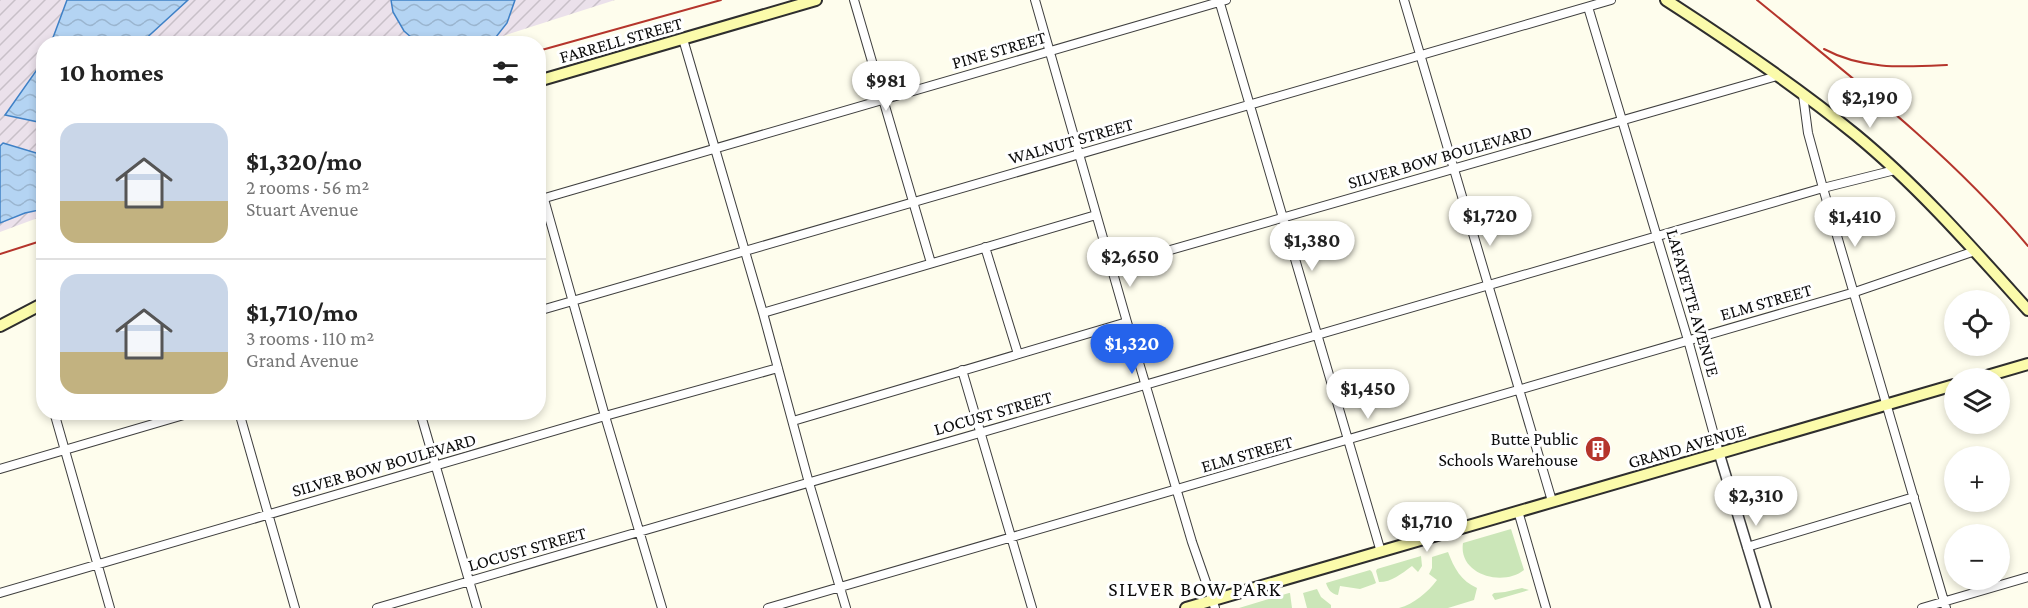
<!DOCTYPE html>
<html lang="en">
<head>
<meta charset="utf-8">
<style>
  body { margin:0; font-family:"Crimson Pro",serif; background:#f2f2f2; color:#222; height:100vh; display:flex; flex-direction:column; font-size:22px; white-space:nowrap }
  * { box-sizing:border-box; margin:0 }
  p { font-size:20px; color:#767676 }
  .icon { flex:none; width:33px; height:33px; fill:none; stroke:currentColor; stroke-width:2; stroke-linecap:round; stroke-linejoin:round }
  .map { position:relative; flex:1; overflow:hidden }
  .details { position:absolute; left:36px; top:36px; width:510px; height:384px; display:flex; flex-direction:column; background:#fff; border-radius:24px; box-shadow:0 3px 9px #0003 }
  .details>* { flex:none }
  .tools { position:absolute; left:1944px; top:290px; display:grid; gap:12px }
  .tools a { display:grid; place-items:center; width:66px; height:66px; border-radius:50%; background:#fff; box-shadow:0 3px 9px #0003; font-size:30px }
  .price { position:absolute; translate:-50% -51px; padding:0 14px; border-radius:21px; background:#fff; color:#222; font-size:20px; line-height:39px; filter:drop-shadow(0 2px 3px #0008) }
  .price::after { content:''; position:absolute; left:50%; top:36px; width:18px; height:14px; margin-left:-9px; background:inherit; clip-path:polygon(0 0,100% 0,50% 100%) }
  .price.active { background:#2563eb; color:#fff }
  ul { padding:0; list-style:none }
  li { display:flex; align-items:center; gap:18px; height:150px; padding:0 24px }
  li+li { border-top:2px solid #e0e0e0 }
  li span { display:grid; place-items:center; flex:none; width:168px; height:120px; border-radius:18px; color:#555 }
  li>.icon { margin-inline-start:auto }
  span .icon { width:72px; height:72px; fill:#fffc; stroke-width:1 }
  li b { font-size:26px }
  h2 { display:flex; justify-content:space-between; align-items:center; height:72px; padding:0 24px; font-size:26px }
  .map>svg:first-child { display:block }
</style>
</head>
<body>
<div class="map">
<svg width="2028" height="608" viewBox="0 0 2028 608">
  <defs>
    <pattern id="industrial-furrows" width="10" height="10" patternUnits="userSpaceOnUse" patternTransform="scale(1.5)"><rect width="10" height="10" fill="#ebe1eb"/><path d="M-1 1l2-2M0 10L10 0M9 11l2-2" fill="none" stroke="#c8c0c8"/></pattern>
    <pattern id="water-waves" width="16" height="10" patternUnits="userSpaceOnUse" patternTransform="scale(1.5)"><rect width="16" height="10" fill="#b4d4f3"/><path d="M0 5q4-4 8 0t8 0" fill="none" stroke="#9ab5cf"/></pattern>
  </defs>
  <rect width="100%" height="100%" fill="#fefded"/>
  <path fill="url(#industrial-furrows)" d="M0,0H615L481,43L44,44L43,216L0,232Z"/>
  <path fill="#cbe6b8" d="M1511,529L1524,570C1503,587 1458,575 1463,543Z
    M1448,552C1454,568 1461,581 1477,588L1474,600L1448,608H1399C1414,604 1428,592 1437,580L1429,574L1432,568V557Z
    M1421,556L1422,566L1418,572L1412,566C1401,574 1392,582 1379,582L1376,571L1377,569Z
    M1370,570L1372,572L1376,583L1374,584L1360,589L1340,586L1338,595C1331,594 1328,589 1326,583Z
    M1522,588L1529,590L1495,600L1492,595L1494,593L1505,592Z
    M1317,589L1321,597L1331,605V608H1307L1303,593Z
    M1290,593L1292,608H1239L1289,593Z"/>
  <path fill="url(#water-waves)" stroke="#3f81c6" stroke-width="1.5" d="M67,0H188L141,43H51Z
    M391,0H515L507,23L496,37L485,43L419,44L404,31L393,12Z
    M43,61V123L5,115Z
    M3,143L43,155L44,209L25,213L0,223V146Z"/>
  <g fill="none" stroke-linecap="round" stroke-linejoin="round">
    <g stroke="#3f3f3f" stroke-width="10">
      <path id="minor" d="M854,0L931,263
        M1035,0L1127,322L1192,542L1215,608
        M1219,0L1381,552
        M1404,0L1552,501
        M1588,7L1688,340L1719,453
        M683,39L763,313L809,483L846,608
        M1803,95L1808,133L1823,188L1946,608
        M544,199L605,416L662,608
        M538,200L1226,0
        M985,247L1018,354
        M1111,267L1777,76
        M538,311L1611,0
        M763,313L1096,215
        M962,370L1032,608
        M54,412L110,608
        M239,412L295,608
        M420,412L477,608
        M793,421L1127,322
        M0,469L194,412
        M1518,511L1546,608
        M1747,547L1914,497
        M0,593L605,416L778,368
        M377,608L1823,188L1895,170
        M768,608L1855,292L1975,251
        M1922,608L2028,577"/>
    </g>
    <g stroke="#3f3f3f" stroke-width="12">
      <path id="tertiary" d="M1719,453L1766,608"/>
    </g>
    <g stroke="#2e2e2e" stroke-width="14">
      <path id="secondary" d="M1666,0C1731,42 1796,86 1856,135C1919,187 1974,250 2028,310
        M538,81L816,0
        M0,326L44,303
        M1980,378L2028,364
        M1186,608L1954,385"/>
    </g>
    <use href="#minor" stroke="#fff" stroke-width="8"/>
    <use href="#tertiary" stroke="#fff" stroke-width="9"/>
    <use href="#secondary" stroke="#fbfbab" stroke-width="10"/>
    <path stroke="#b5352c" stroke-width="2" d="M1757,0C1851,77 1950,153 2028,246
      M1824,49C1863,70 1904,67 1947,65
      M538,51L721,0
      M0,254L44,240"/>
  </g>
  <defs>
    <g id="building-disc" transform="scale(1.35)"><circle r="9.5" fill="#b5352c" stroke="#fff"/><path d="M-4-6H4V6H1V3H-1V6H-4ZM-2.5-4.3h1.7v1.8h-1.7ZM.8-4.3h1.7v1.8H.8ZM-2.5-1h1.7V.8h-1.7ZM.8-1h1.7V.8H.8Z" fill="#fff"/></g>
  </defs>
  <g fill-rule="evenodd">
    <use href="#building-disc" x="1598" y="449"/>
  </g>
  <g text-anchor="middle" stroke-width="6" stroke-linejoin="round" paint-order="stroke">
    <g font-size="18" fill="#0c0c0c" stroke="#fff">
      <text transform="translate(621 40) rotate(-16)" y="6">FARRELL STREET</text>
      <text transform="translate(999 50) rotate(-16)" y="6">PINE STREET</text>
      <text transform="translate(1071 141) rotate(-16)" y="6">WALNUT STREET</text>
      <text transform="translate(1440 157) rotate(-16)" y="6">SILVER BOW BOULEVARD</text>
      <text transform="translate(1766 302) rotate(-16)" y="6">ELM STREET</text>
      <text transform="translate(1693 303) rotate(74)" y="6">LAFAYETTE AVENUE</text>
      <text transform="translate(993 413) rotate(-16)" y="6">LOCUST STREET</text>
      <text transform="translate(1687 446) rotate(-16)" y="6">GRAND AVENUE</text>
      <text transform="translate(1247 454) rotate(-16)" y="6">ELM STREET</text>
      <text transform="translate(384 465) rotate(-16)" y="6">SILVER BOW BOULEVARD</text>
      <text transform="translate(527 549) rotate(-16)" y="6">LOCUST STREET</text>
    </g>
    <g font-size="18" fill="#0c0c0c" stroke="#fff" text-anchor="end">
      <text x="1578" y="445">Butte Public<tspan x="1578" dy="21">Schools Warehouse</tspan></text>
    </g>
    <g font-size="20" letter-spacing="1.5" fill="#0c0c0c" stroke="#fff">
      <text x="1195" y="596">SILVER BOW PARK</text>
    </g>
  </g>
</svg>
<div class="tools">
<a><svg class="icon" aria-label="locate" viewBox="0 0 24 24"><circle cx="12" cy="12" r="6"/><path d="M12 2v4M12 18v4M2 12h4M18 12h4"/></svg></a>
<a><svg class="icon" aria-label="layers" viewBox="0 0 24 24"><path d="M12 4l9 5-9 5-9-5zM3 14l9 5 9-5"/></svg></a>
<a>+</a>
<a>−</a>
</div>
<b class="price" style="left:886px;top:112px">$981</b>
<b class="price" style="left:1870px;top:129px">$2,190</b>
<b class="price" style="left:1490px;top:247px">$1,720</b>
<b class="price" style="left:1855px;top:248px">$1,410</b>
<b class="price" style="left:1312px;top:272px">$1,380</b>
<b class="price" style="left:1130px;top:288px">$2,650</b>
<b class="price active" style="left:1132px;top:375px">$1,320</b>
<b class="price" style="left:1368px;top:420px">$1,450</b>
<b class="price" style="left:1756px;top:527px">$2,310</b>
<b class="price" style="left:1427px;top:553px">$1,710</b>
<section class="details">
<h2>10 homes<svg class="icon" aria-label="filters" viewBox="0 0 24 24"><path d="M4 7h16M4 17h16"/><circle cx="9" cy="7" r="2"/><circle cx="15" cy="17" r="2"/></svg></h2>
<ul>
<li><span style="background:linear-gradient(#c9d6e8 65%,#c2b280 0)"><svg class="icon" aria-label="home" viewBox="0 0 24 24"><path d="M3 11l9-7 9 7M6 9v11h12V9"/></svg></span><div><b>$1,320/mo</b><p>2 rooms · 56 m²</p><p>Stuart Avenue</p></div></li>
<li><span style="background:linear-gradient(#c9d6e8 65%,#c2b280 0)"><svg class="icon" aria-label="home" viewBox="0 0 24 24"><path d="M3 11l9-7 9 7M6 9v11h12V9"/></svg></span><div><b>$1,710/mo</b><p>3 rooms · 110 m²</p><p>Grand Avenue</p></div></li>
</ul>
</section>
</div>
</body>
</html>
